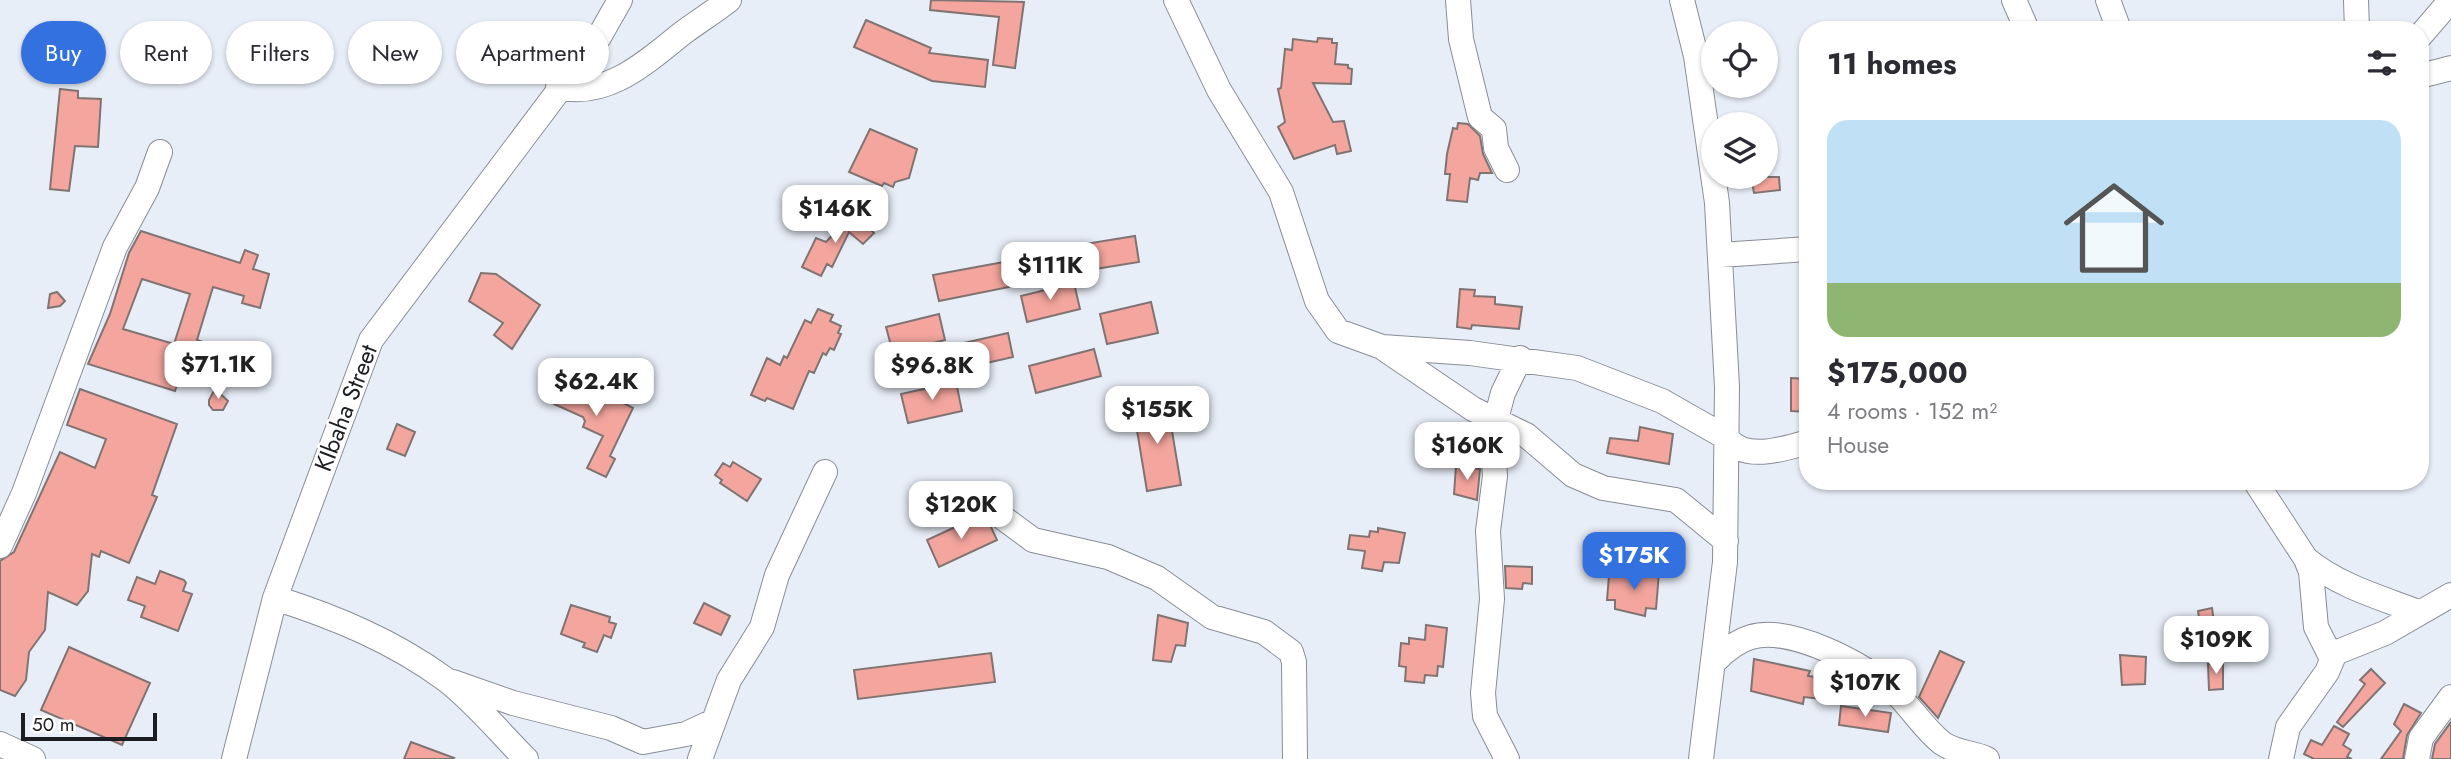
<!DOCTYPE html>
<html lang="en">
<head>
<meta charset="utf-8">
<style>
  body { margin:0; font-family:Jost,sans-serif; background:#f7f7f7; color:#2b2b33; height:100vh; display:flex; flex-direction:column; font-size:26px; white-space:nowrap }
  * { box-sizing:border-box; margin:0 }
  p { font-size:23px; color:#7c7c81 }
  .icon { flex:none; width:38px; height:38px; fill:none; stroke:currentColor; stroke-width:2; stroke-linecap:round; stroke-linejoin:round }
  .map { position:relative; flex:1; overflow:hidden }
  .sheet { position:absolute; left:1799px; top:21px; width:630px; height:469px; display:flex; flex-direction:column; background:#fff; border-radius:28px; box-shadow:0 2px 5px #0004 }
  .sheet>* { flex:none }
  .hud { position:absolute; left:21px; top:21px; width:665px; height:63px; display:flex; gap:14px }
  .fabs { position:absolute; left:1701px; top:21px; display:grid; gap:14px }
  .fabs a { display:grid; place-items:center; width:77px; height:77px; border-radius:50%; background:#fff; box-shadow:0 2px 5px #0004; font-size:35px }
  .scale { position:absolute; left:21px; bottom:18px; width:136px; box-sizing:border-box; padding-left:7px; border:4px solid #1b1d21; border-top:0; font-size:19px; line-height:24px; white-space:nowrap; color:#1b1d21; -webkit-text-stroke:5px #fff; paint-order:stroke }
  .price { position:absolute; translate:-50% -60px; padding:0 16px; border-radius:14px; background:#fff; color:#222; font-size:23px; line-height:46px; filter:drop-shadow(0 2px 4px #0008) }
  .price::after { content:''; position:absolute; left:50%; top:42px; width:21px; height:16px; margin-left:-10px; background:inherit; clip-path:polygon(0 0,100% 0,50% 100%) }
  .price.selected { background:#3271df; color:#fff }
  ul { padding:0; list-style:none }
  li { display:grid; align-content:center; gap:14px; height:371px; padding:0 28px }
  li+li { border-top:2px solid #e1e1e2 }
  li span { display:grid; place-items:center; height:217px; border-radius:21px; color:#555 }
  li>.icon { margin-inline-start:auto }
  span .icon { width:126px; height:126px; fill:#fffc; stroke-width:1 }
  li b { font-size:30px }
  h2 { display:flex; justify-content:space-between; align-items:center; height:84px; padding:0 28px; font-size:30px }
  .chip { padding:0 24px; border-radius:32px; background:#fff; box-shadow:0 2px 5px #0004; font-size:24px; line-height:63px }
  .chip.selected { background:#3271df; color:#fff }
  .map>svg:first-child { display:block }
</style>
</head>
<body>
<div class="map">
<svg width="2451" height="759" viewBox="0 0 2451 759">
  <rect width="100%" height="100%" fill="#e8eef8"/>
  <path fill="#f3a59e" stroke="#807472" stroke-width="2" fill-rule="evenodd" d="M931,0L1024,2L1015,68L993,65L999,17L930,10Z
    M866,20L931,48L929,53L988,60L985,87L932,81L854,47Z
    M1318,38L1332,39V43H1337L1335,64L1348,65V68L1352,69L1351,84L1313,83L1333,122L1344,121L1351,151L1337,154L1335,145L1294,159L1278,127L1285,122L1278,89L1281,88L1285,49L1292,50L1293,39L1317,42Z
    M60,89L78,91V98L101,99L98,147L75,146L69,191L50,189Z
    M1458,123L1468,124L1480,136L1483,154L1492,173H1480L1478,180L1470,178L1467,202L1447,200L1450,174H1445L1447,154L1453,128L1457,129Z
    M870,129L917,149L909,178L895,182L893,187L884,183L882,186L849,172Z
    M1751,177H1779L1780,190L1754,193Z
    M856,210L859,212L856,217L874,233L863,244L849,232L832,267L827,264L821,276L802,267L816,238L826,242Z
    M141,231L240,263L245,250L258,255L253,269L269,274L260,308L242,303L244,296L213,287L197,340L228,351L221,381L182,370L175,391L88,364L110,314L129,253ZM142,279L190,294L174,344L123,329Z
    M1135,236L1139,262L1089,270L1085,244Z
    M1004,262L1009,287L939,301L933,275Z
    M481,273L496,274L540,305L512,349L494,335L503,323L469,301Z
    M1074,283L1080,309L1027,322L1021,296Z
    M1460,289L1475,290L1474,296L1495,297V304L1522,307L1519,329L1472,325L1471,329L1457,327Z
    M57,292L65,301L60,306L48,308L50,294Z
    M1151,302L1158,333L1107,344L1100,314Z
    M818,309L833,315L830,321L841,326L838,333L841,334L834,350L830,348L826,355L823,353L814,373L809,371L793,409L767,398L765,401L751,395L767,358L780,365L784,356L787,358L805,320L811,323Z
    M939,314L945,340L893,353L886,327Z
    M1008,333L1013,357L960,369L955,345Z
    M1094,349L1101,376L1036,393L1029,366Z
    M570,375L633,408L610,456L615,459L606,477L587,468L603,436L583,427L585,421L583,417L554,404Z
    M1791,378L1808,379V412L1791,411Z
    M956,382L962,411L908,423L901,394Z
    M80,389L177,424L152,495L157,497L129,563L101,551L99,557L92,554L88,591L77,605L48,592L45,630L29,652L26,680L15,696L0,690V561L14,552L60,452L95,468L106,439L67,425Z
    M215,389L228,401L223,410H213L209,405V400Z
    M1167,401L1181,485L1147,491L1133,406Z
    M397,424L415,432L405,456L387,449Z
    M1640,427L1673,434L1669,464L1607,453L1610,438L1638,441Z
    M733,462L761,479L747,501L720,483L722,480L715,475L723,463L730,467Z
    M1456,466L1480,469L1477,500L1454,494Z
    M977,517L991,527L997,540L939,567L927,540Z
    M1378,528L1405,533L1399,563L1384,562L1382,571L1362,568L1365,551L1348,549L1350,535L1369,537L1370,531L1378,532Z
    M1505,566L1532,567V584L1523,583L1522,589L1506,588Z
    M1633,570L1659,573L1656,609L1646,608L1645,616L1615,609V600H1607L1609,575L1632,577Z
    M160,571L184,580L186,583L183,591L192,594L178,631L141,617L145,606L128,600L137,577L155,584Z
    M704,603L730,616L721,635L694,623Z
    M571,605L610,617L609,622L616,624L611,638L604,635L597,652L583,647L585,643L561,634Z
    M2212,608L2217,643L2203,645L2198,611Z
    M1158,615L1188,623L1185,646L1176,645L1171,662L1153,660Z
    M1426,625L1447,628L1443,667L1438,666L1437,676L1425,675L1424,683L1405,681L1406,667L1399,666L1401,643L1409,644V638L1425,640Z
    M69,647L150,683L122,745L41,710Z
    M1940,651L1964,662L1938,718L1919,697Z
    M991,653L995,682L858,699L854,670Z
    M2120,655L2146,657L2145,684L2122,685Z
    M1754,659L1810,671L1808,676L1823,678L1821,699L1804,697L1803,704L1751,691Z
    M2223,663V689L2209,690L2208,664Z
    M2371,669L2385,683L2343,727L2337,722L2365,684L2360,680Z
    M2404,704L2421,713L2407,735L2403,759H2381L2401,731L2394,724Z
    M1841,706L1891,713L1888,732L1839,725Z
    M2451,722V759H2432L2435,744Z
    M2334,726L2349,734L2343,745L2351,750L2347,757L2352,759H2314L2304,754L2311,740L2322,745Z
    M411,742L454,758L453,759H404Z"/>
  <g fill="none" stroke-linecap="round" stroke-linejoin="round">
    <g stroke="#888d96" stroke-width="26">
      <path id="minor" d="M1176,0L1219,90L1281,192L1317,301L1338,331L1382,347L1470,353L1577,368L1662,401L1727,438C1744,462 1784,449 1808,442
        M1458,0L1461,39L1480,117L1494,129L1496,148L1507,170
        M1682,0L1696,56L1717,203L1727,387L1725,562L1701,759
        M2014,0L2027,30
        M2108,0L2119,30
        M2356,0L2357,30
        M2420,36L2451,0
        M2420,76L2451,68
        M558,87C609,99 648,60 684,32C699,21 715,11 729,0
        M1720,255L1808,249
        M1386,350L1473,409L1526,435L1573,475L1603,488L1676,500L1726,541
        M2255,481L2306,559L2311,572L2316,627L2332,659
        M983,503L1033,540L1108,557L1157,578L1212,617L1264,632L1291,652L1294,662L1295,759
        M0,546L24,493L115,247L147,188L160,152
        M2306,559C2339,586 2379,597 2418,612
        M275,598C335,617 393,641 445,679C475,702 500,733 526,759
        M1716,660C1726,650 1737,641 1751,637C1790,625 1866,665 1894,691C1911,707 1923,728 1942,743C1956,753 1972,752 1987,759
        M453,682L513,703L611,728L643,742L686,734L712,722
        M0,744L33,759
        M234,759L275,598L371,340L599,37L620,0
        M700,759L729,680L762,627L777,575L825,472
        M1507,759L1485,716L1483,693L1492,599L1488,531L1495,476L1492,434L1503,393L1520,358
        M2281,759L2288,727L2327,672L2335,653L2385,633L2451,595
        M2417,759L2421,738L2451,697"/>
    </g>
    <use href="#minor" stroke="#fff" stroke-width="24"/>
  </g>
  <g text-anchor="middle" stroke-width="5" stroke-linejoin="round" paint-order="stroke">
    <g font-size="24" fill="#1b1d21" stroke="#fff">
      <text transform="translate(346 408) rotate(-69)" y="8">KIbaha Street</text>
    </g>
  </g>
</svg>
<div class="fabs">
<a><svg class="icon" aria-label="locate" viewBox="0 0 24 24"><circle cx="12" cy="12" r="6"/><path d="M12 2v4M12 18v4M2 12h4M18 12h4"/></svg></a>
<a><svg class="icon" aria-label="layers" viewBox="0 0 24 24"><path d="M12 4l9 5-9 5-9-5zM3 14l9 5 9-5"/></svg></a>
</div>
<div class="scale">50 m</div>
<b class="price" style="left:835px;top:245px">$146K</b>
<b class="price" style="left:1050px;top:302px">$111K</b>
<b class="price" style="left:218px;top:401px">$71.1K</b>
<b class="price" style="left:932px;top:402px">$96.8K</b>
<b class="price" style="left:596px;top:418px">$62.4K</b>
<b class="price" style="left:1157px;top:446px">$155K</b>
<b class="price" style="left:1467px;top:482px">$160K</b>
<b class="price" style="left:961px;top:541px">$120K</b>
<b class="price selected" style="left:1634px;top:592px">$175K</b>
<b class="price" style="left:2216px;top:676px">$109K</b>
<b class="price" style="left:1865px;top:719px">$107K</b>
<div class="hud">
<a class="chip selected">Buy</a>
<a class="chip">Rent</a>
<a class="chip">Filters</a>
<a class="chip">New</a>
<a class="chip">Apartment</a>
</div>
<section class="sheet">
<h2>11 homes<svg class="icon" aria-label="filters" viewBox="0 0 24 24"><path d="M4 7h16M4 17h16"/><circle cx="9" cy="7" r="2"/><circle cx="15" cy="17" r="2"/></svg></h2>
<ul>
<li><span style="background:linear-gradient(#bfe0f5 75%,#8fb573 0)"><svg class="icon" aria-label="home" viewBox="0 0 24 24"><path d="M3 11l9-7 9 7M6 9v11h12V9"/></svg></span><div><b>$175,000</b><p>4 rooms · 152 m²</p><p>House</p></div></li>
</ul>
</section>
</div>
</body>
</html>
